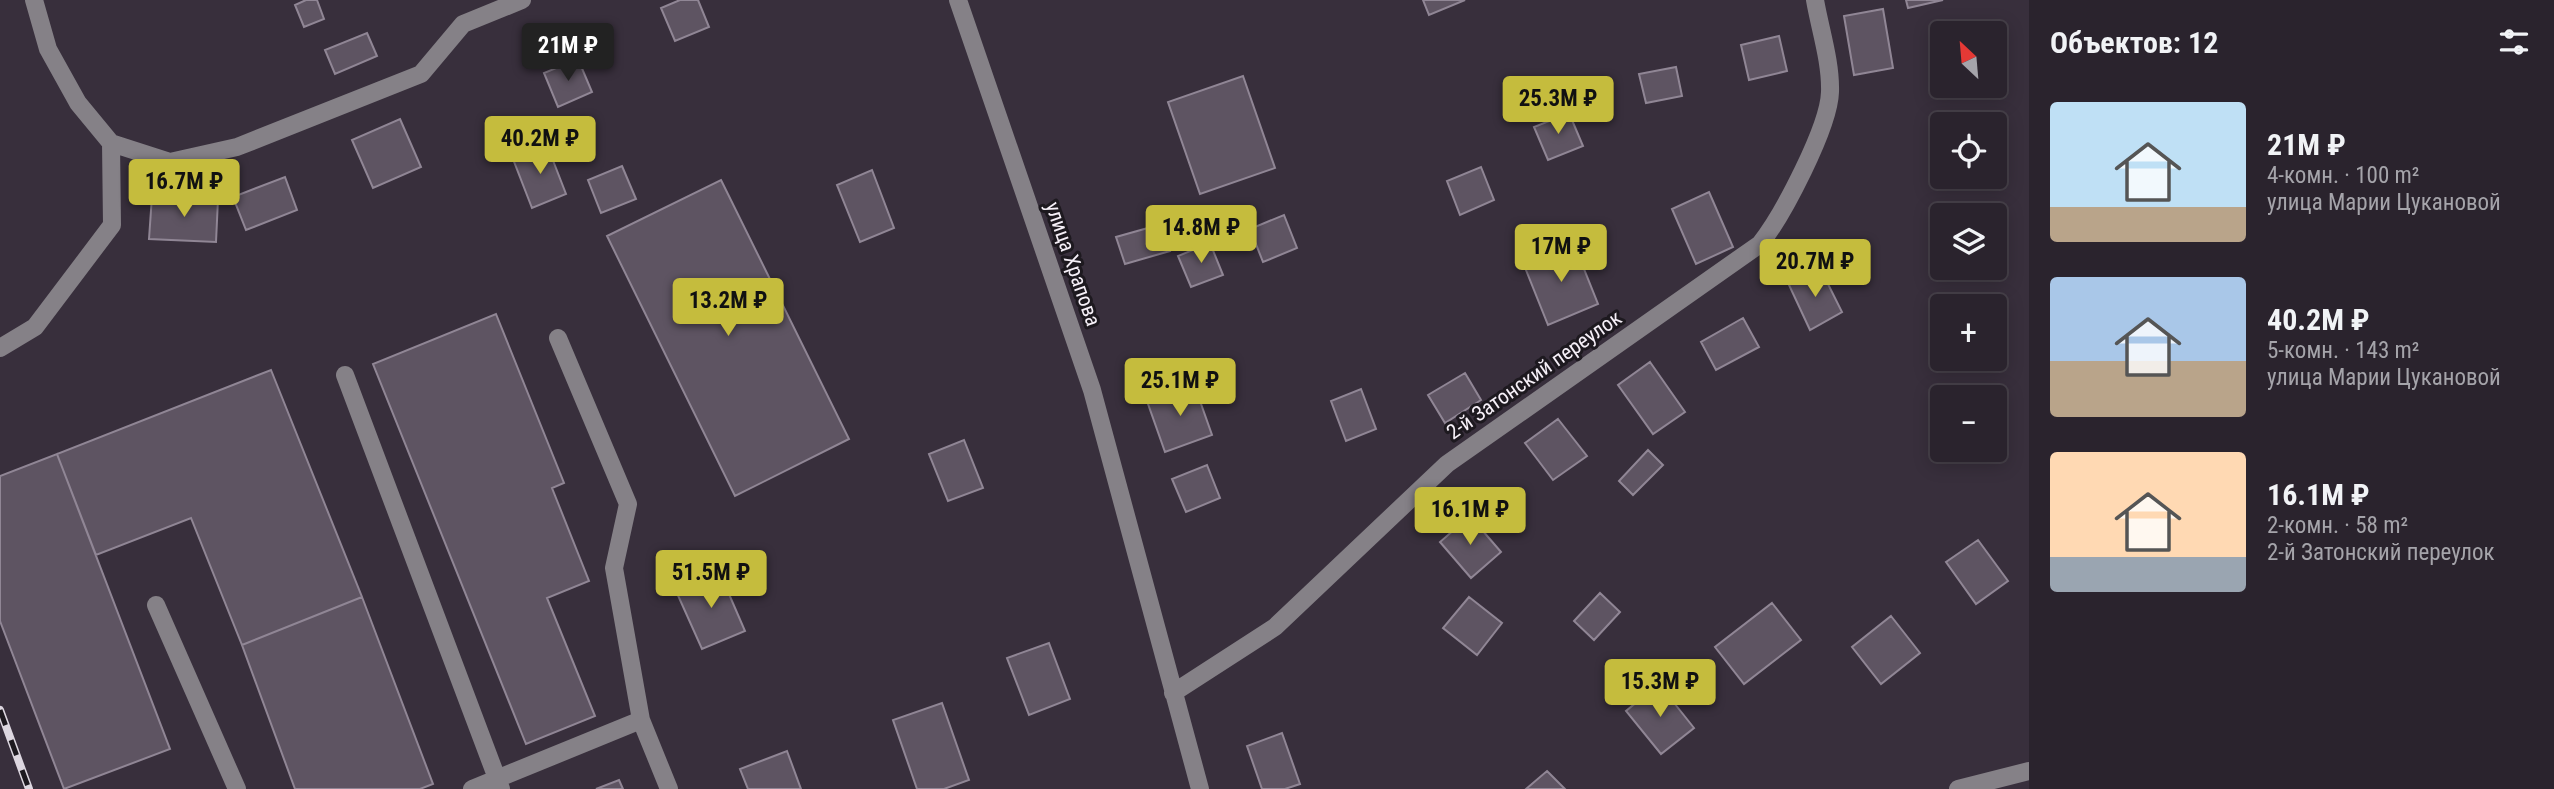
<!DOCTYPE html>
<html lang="ru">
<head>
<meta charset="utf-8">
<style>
  body { margin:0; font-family:"Roboto Condensed",sans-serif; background:#322b35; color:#f1f3f6; height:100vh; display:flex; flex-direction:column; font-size:26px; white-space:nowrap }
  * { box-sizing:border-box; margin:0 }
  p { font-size:23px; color:#a5a4aa }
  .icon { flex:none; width:38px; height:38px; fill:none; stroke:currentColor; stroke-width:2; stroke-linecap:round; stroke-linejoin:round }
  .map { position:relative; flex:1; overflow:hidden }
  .drawer { display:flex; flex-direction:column; background:#2a232d; width:525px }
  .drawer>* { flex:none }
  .needle { width:46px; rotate:334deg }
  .controls { position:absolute; left:1930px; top:21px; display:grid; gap:14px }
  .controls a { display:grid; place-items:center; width:77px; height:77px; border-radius:7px; background:#2a232d; box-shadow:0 4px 18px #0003,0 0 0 2px #464049; font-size:35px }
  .price { position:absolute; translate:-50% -60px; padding:0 16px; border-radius:7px; background:#c5bc3d; color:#111; font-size:23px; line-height:46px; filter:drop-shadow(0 2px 4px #0008) }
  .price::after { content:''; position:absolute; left:50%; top:42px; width:21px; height:16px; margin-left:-10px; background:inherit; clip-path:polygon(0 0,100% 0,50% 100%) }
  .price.active { background:#222; color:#fff }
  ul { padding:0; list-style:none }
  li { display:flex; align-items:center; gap:21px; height:175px; padding:0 21px }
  li span { display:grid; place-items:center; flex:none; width:196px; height:140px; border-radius:7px; color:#555 }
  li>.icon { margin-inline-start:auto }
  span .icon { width:84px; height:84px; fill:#fffc; stroke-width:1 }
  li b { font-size:30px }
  h2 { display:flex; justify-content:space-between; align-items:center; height:84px; padding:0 21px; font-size:30px }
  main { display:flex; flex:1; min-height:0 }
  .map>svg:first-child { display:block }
</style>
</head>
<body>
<main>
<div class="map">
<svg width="2029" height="789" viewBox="0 0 2029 789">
  <rect width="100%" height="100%" fill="#382f3c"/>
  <path fill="#5e5462" stroke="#908695" stroke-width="2" d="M306,0H317L324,19L304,27L295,5Z
    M680,0H698L709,27L675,41L661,8Z
    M1423,0H1465L1429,15Z
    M1906,0H1943L1908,8Z
    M1883,9L1893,68L1854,75L1844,16Z
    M367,33L377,56L335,74L325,50Z
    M1779,36L1787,71L1749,80L1741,45Z
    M578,59L592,92L558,107L544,73Z
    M1676,67L1682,96L1646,103L1639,74Z
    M1243,76L1275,168L1200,194L1168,102Z
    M1569,113L1583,146L1548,160L1534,127Z
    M400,119L421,167L373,188L352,140Z
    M547,145L566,194L532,208L513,159Z
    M622,166L636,199L601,213L588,180Z
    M1481,167L1494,200L1460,215L1447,181Z
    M872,170L894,228L860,242L837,185Z
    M285,177L297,210L246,230L233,197Z
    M721,180L849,439L735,496L607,236Z
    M1709,192L1733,247L1696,264L1672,209Z
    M152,196L218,199L216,242L149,239Z
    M1284,215L1297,248L1263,262L1250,229Z
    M1162,224L1170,251L1125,264L1116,237Z
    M1210,243L1223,275L1191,287L1178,256Z
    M1574,244L1598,304L1548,325L1524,265Z
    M1820,268L1842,312L1810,330L1789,285Z
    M496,314L564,483L552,488L589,581L547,598L595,716L526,744L373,364Z
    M1743,318L1759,347L1716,370L1701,342Z
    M1650,362L1685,412L1653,434L1618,385Z
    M271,370L362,597L242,645L191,518L96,555L57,454Z
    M1465,373L1481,400L1445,423L1428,395Z
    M1194,384L1212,435L1165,452L1147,401Z
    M1361,389L1376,429L1346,441L1331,401Z
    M1558,419L1587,456L1553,480L1525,443Z
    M964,440L983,488L948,501L929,454Z
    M1648,450L1663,465L1633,495L1619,481Z
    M57,454L170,749L64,789L0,621V476Z
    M1207,465L1220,498L1186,512L1172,479Z
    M1470,516L1501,552L1471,578L1440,542Z
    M1978,540L2008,581L1976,604L1946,562Z
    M719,571L745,631L702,649L676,591Z
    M1600,593L1620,612L1594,640L1574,621Z
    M362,597L433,784L420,789H295L242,645Z
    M1469,597L1502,623L1477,655L1443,628Z
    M1772,603L1801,640L1744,684L1715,647Z
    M1891,616L1920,653L1881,684L1852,647Z
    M1049,643L1070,699L1029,715L1007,658Z
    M1659,684L1694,728L1661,754L1626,711Z
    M942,703L969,780L944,789H917L893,720Z
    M1282,733L1300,784L1285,789H1262L1247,746Z
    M787,751L801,789H748L740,769Z
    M1547,771L1565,789H1526Z
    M619,780L623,789H596Z"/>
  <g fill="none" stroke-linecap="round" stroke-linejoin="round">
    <path stroke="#858187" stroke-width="18" d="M34,0L48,49L78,103L111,143L170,162L237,147L421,74L463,24L522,0
      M958,0L1092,390L1200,789
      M558,338L628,504L614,568L641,720L669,789
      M0,348L35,327L112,225L111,143
      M345,375L501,789
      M156,605L237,789
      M1173,693L1275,627L1447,464L1760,244C1783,215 1829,127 1830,92C1831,62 1820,29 1815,0
      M472,789L641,720
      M1958,789L2029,771"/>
    <g stroke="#ddd7e0" stroke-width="8">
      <path id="rail" d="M0,710L29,789"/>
    </g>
    <use href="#rail" stroke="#1d191f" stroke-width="5" stroke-dasharray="16" stroke-linecap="butt"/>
  </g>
  <g text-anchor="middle" stroke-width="6" stroke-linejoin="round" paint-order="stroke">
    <g font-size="21" fill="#f6f0f8" stroke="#1d191f">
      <text transform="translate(1073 264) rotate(71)" y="7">улица Храпова</text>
      <text transform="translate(1534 375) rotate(-35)" y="7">2-й Затонский переулок</text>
    </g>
  </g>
</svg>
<div class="controls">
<a><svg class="needle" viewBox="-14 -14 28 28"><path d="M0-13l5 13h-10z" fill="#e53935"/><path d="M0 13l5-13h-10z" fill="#a5a4aa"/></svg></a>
<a><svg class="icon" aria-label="locate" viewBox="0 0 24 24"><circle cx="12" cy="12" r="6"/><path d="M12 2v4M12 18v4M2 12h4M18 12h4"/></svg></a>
<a><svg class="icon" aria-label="layers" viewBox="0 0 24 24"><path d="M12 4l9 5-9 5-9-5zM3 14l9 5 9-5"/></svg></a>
<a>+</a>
<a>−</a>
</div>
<b class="price active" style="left:568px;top:83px">21M ₽</b>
<b class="price" style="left:1558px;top:136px">25.3M ₽</b>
<b class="price" style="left:540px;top:176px">40.2M ₽</b>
<b class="price" style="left:184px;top:219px">16.7M ₽</b>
<b class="price" style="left:1201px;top:265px">14.8M ₽</b>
<b class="price" style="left:1561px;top:284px">17M ₽</b>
<b class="price" style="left:1815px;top:299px">20.7M ₽</b>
<b class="price" style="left:728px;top:338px">13.2M ₽</b>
<b class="price" style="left:1180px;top:418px">25.1M ₽</b>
<b class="price" style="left:1470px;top:547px">16.1M ₽</b>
<b class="price" style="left:711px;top:610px">51.5M ₽</b>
<b class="price" style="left:1660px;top:719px">15.3M ₽</b>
</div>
<section class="drawer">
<h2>Объектов: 12<svg class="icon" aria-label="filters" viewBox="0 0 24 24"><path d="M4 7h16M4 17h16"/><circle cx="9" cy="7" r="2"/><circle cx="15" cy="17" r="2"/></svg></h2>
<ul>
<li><span style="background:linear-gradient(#bfe0f5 75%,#b9a48a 0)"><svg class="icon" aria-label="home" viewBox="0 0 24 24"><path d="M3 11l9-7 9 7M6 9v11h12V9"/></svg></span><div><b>21M ₽</b><p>4-комн. · 100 m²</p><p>улица Марии Цукановой</p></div></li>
<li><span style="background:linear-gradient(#a9c7e8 60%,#b9a48a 0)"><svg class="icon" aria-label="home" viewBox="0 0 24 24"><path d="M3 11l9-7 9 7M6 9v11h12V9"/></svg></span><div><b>40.2M ₽</b><p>5-комн. · 143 m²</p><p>улица Марии Цукановой</p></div></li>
<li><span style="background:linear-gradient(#ffd9b3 75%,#9aa5b1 0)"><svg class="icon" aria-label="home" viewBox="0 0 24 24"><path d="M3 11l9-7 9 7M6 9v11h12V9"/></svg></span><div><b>16.1M ₽</b><p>2-комн. · 58 m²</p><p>2-й Затонский переулок</p></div></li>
</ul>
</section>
</main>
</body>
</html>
